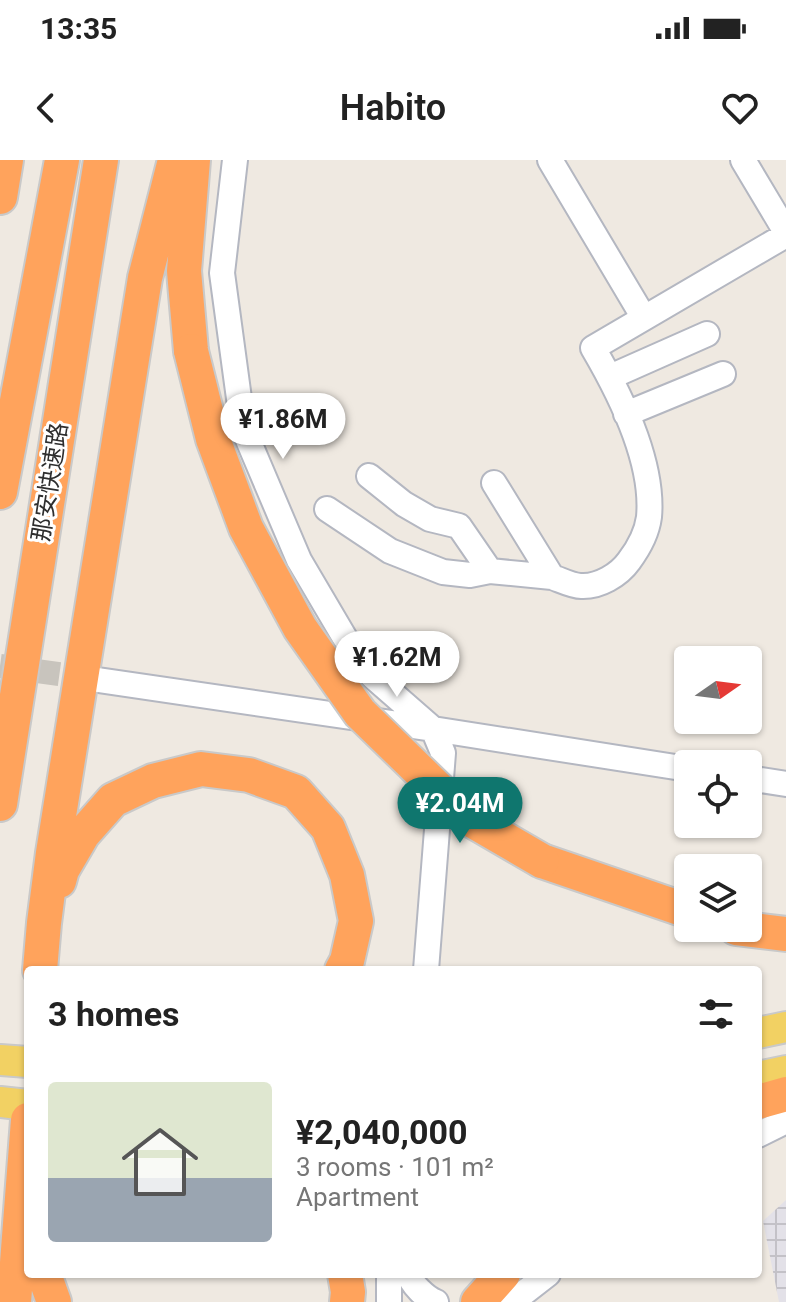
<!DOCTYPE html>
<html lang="en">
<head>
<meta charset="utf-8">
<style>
  body { margin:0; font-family:Roboto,"Noto Sans SC",sans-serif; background:#f2f2f2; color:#222; height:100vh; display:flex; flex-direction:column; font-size:30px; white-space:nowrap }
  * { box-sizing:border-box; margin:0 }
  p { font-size:26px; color:#767676 }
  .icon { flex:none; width:44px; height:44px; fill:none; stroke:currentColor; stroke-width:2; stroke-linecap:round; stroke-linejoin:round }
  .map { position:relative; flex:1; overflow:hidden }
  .drawer { position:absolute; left:24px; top:806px; width:738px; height:312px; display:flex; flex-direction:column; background:#fff; border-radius:8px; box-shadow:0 2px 6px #0004 }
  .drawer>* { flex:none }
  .needle { width:52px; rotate:76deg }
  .buttons { position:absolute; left:674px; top:486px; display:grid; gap:16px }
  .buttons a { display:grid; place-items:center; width:88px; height:88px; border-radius:8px; background:#fff; box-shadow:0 2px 6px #0004; font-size:40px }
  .price { position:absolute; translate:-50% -68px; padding:0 18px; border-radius:28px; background:#fff; color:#222; font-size:26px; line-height:52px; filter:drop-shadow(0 2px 4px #0008) }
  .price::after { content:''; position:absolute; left:50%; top:48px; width:24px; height:18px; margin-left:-12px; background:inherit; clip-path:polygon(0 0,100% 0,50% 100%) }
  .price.active { background:#0f766e; color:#fff }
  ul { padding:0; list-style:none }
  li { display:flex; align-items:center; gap:24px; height:200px; padding:0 24px }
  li+li { border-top:2px solid #e0e0e0 }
  li span { display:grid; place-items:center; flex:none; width:224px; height:160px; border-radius:8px; color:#555 }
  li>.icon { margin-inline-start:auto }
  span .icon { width:96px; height:96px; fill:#fffc; stroke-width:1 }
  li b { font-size:34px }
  h2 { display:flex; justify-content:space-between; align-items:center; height:96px; padding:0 24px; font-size:34px }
  .status { display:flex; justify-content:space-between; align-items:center; height:56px; padding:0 40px; background:#fff; direction:ltr }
  .status svg { height:22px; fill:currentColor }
  header { display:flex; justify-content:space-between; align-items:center; height:104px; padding:0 24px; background:#fff; font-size:36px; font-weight:600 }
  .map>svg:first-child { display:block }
</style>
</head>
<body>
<div class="status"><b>13:35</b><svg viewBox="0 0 49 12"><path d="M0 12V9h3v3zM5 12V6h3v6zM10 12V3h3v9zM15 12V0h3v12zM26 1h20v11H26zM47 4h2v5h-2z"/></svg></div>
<header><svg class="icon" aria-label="back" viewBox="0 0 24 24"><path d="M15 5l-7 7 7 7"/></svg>Habito<svg class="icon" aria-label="heart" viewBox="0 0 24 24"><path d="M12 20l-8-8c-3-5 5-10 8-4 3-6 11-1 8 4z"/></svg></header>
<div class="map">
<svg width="786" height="1142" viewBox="0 0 786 1142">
  <defs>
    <pattern id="industrial-grid" width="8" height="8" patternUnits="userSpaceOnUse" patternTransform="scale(2)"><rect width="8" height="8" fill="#e3e1e8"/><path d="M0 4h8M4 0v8" fill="none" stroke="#c3c1c7"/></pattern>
  </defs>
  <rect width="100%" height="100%" fill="#efe9e1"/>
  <path fill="url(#industrial-grid)" d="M786,1040V1142H779L763,1061Z"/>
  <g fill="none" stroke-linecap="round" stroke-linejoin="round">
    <path stroke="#c8c4bd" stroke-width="24" stroke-dasharray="24 12" stroke-linecap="butt" d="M0,506L96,519"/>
    <g stroke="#b4b7c1" stroke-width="28">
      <path id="minor" d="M235,0L222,113L243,268L299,400L362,507L433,569L443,593L426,810
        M550,0L644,158
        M743,0L786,72
        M610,217L707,174
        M626,254L723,214
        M369,316L404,344L430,359L459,366L490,411
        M494,323L552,417C561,420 572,426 581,426C599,427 619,415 629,401C638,389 647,372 649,357C654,302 620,234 593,188L786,75
        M327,349L390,391L443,412L470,415L490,411L552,417
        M98,520L433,569L688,609
        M748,618L786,624
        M758,975L786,961
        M389,1114V1142
        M409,1114C411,1124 426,1138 436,1142
        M512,1142L548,1114"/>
    </g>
    <g stroke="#c9c9c9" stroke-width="34">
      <path id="major" d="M758,873L786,867
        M0,900L28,902
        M758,917L786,911
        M0,942L28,945"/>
    </g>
    <g stroke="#c9c9c9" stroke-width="38">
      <path id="highway" d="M0,37L6,0
        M191,191L184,111L193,0
        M0,332L62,0
        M0,644L101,0
        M542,701L688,751
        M59,721L62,710L83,674L113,640L153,621L201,609L249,615L296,632L328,668L347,715L356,761L347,801L342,810
        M736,768L786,774
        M40,810L44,763L53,693L145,118L175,0
        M758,942L786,934
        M44,1114L54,1142
        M345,1114L348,1132L347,1142
        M14,1142L28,960
        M478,1142L503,1114"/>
    </g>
    <use href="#minor" stroke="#fff" stroke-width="24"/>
    <use href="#major" stroke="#f2d163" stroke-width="30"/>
    <use href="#highway" stroke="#ffa35c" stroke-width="34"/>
    <g stroke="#c9c9c9" stroke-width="38" stroke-linecap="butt">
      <path id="highway-bridge" d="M191,191L213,279L246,368L300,468L360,553L468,658L542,701"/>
    </g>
    <use href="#highway-bridge" stroke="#ffa35c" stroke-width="34"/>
  </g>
  <g text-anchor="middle" stroke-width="6" stroke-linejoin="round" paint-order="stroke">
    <g font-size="24" fill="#2e2e2e" stroke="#fff">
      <text transform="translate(50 322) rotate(-81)" y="8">那安快速路</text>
    </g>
  </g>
</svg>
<div class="buttons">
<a><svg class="needle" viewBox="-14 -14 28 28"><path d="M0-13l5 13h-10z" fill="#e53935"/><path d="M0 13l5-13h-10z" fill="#767676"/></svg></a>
<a><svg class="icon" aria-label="locate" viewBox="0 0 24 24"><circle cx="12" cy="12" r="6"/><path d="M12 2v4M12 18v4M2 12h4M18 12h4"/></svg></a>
<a><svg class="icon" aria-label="layers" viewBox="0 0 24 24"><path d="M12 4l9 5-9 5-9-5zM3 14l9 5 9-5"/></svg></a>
</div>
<b class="price" style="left:283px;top:301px">¥1.86M</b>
<b class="price" style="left:397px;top:539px">¥1.62M</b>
<b class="price active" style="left:460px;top:685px">¥2.04M</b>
<section class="drawer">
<h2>3 homes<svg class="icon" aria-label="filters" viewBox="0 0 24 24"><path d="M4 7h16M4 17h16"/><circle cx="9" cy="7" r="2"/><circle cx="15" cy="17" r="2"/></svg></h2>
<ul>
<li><span style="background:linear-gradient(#dfe7d0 60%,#9aa5b1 0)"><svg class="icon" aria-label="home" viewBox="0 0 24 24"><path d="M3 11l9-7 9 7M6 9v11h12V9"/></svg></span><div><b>¥2,040,000</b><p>3 rooms · 101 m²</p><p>Apartment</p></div></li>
</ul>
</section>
</div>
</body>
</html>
